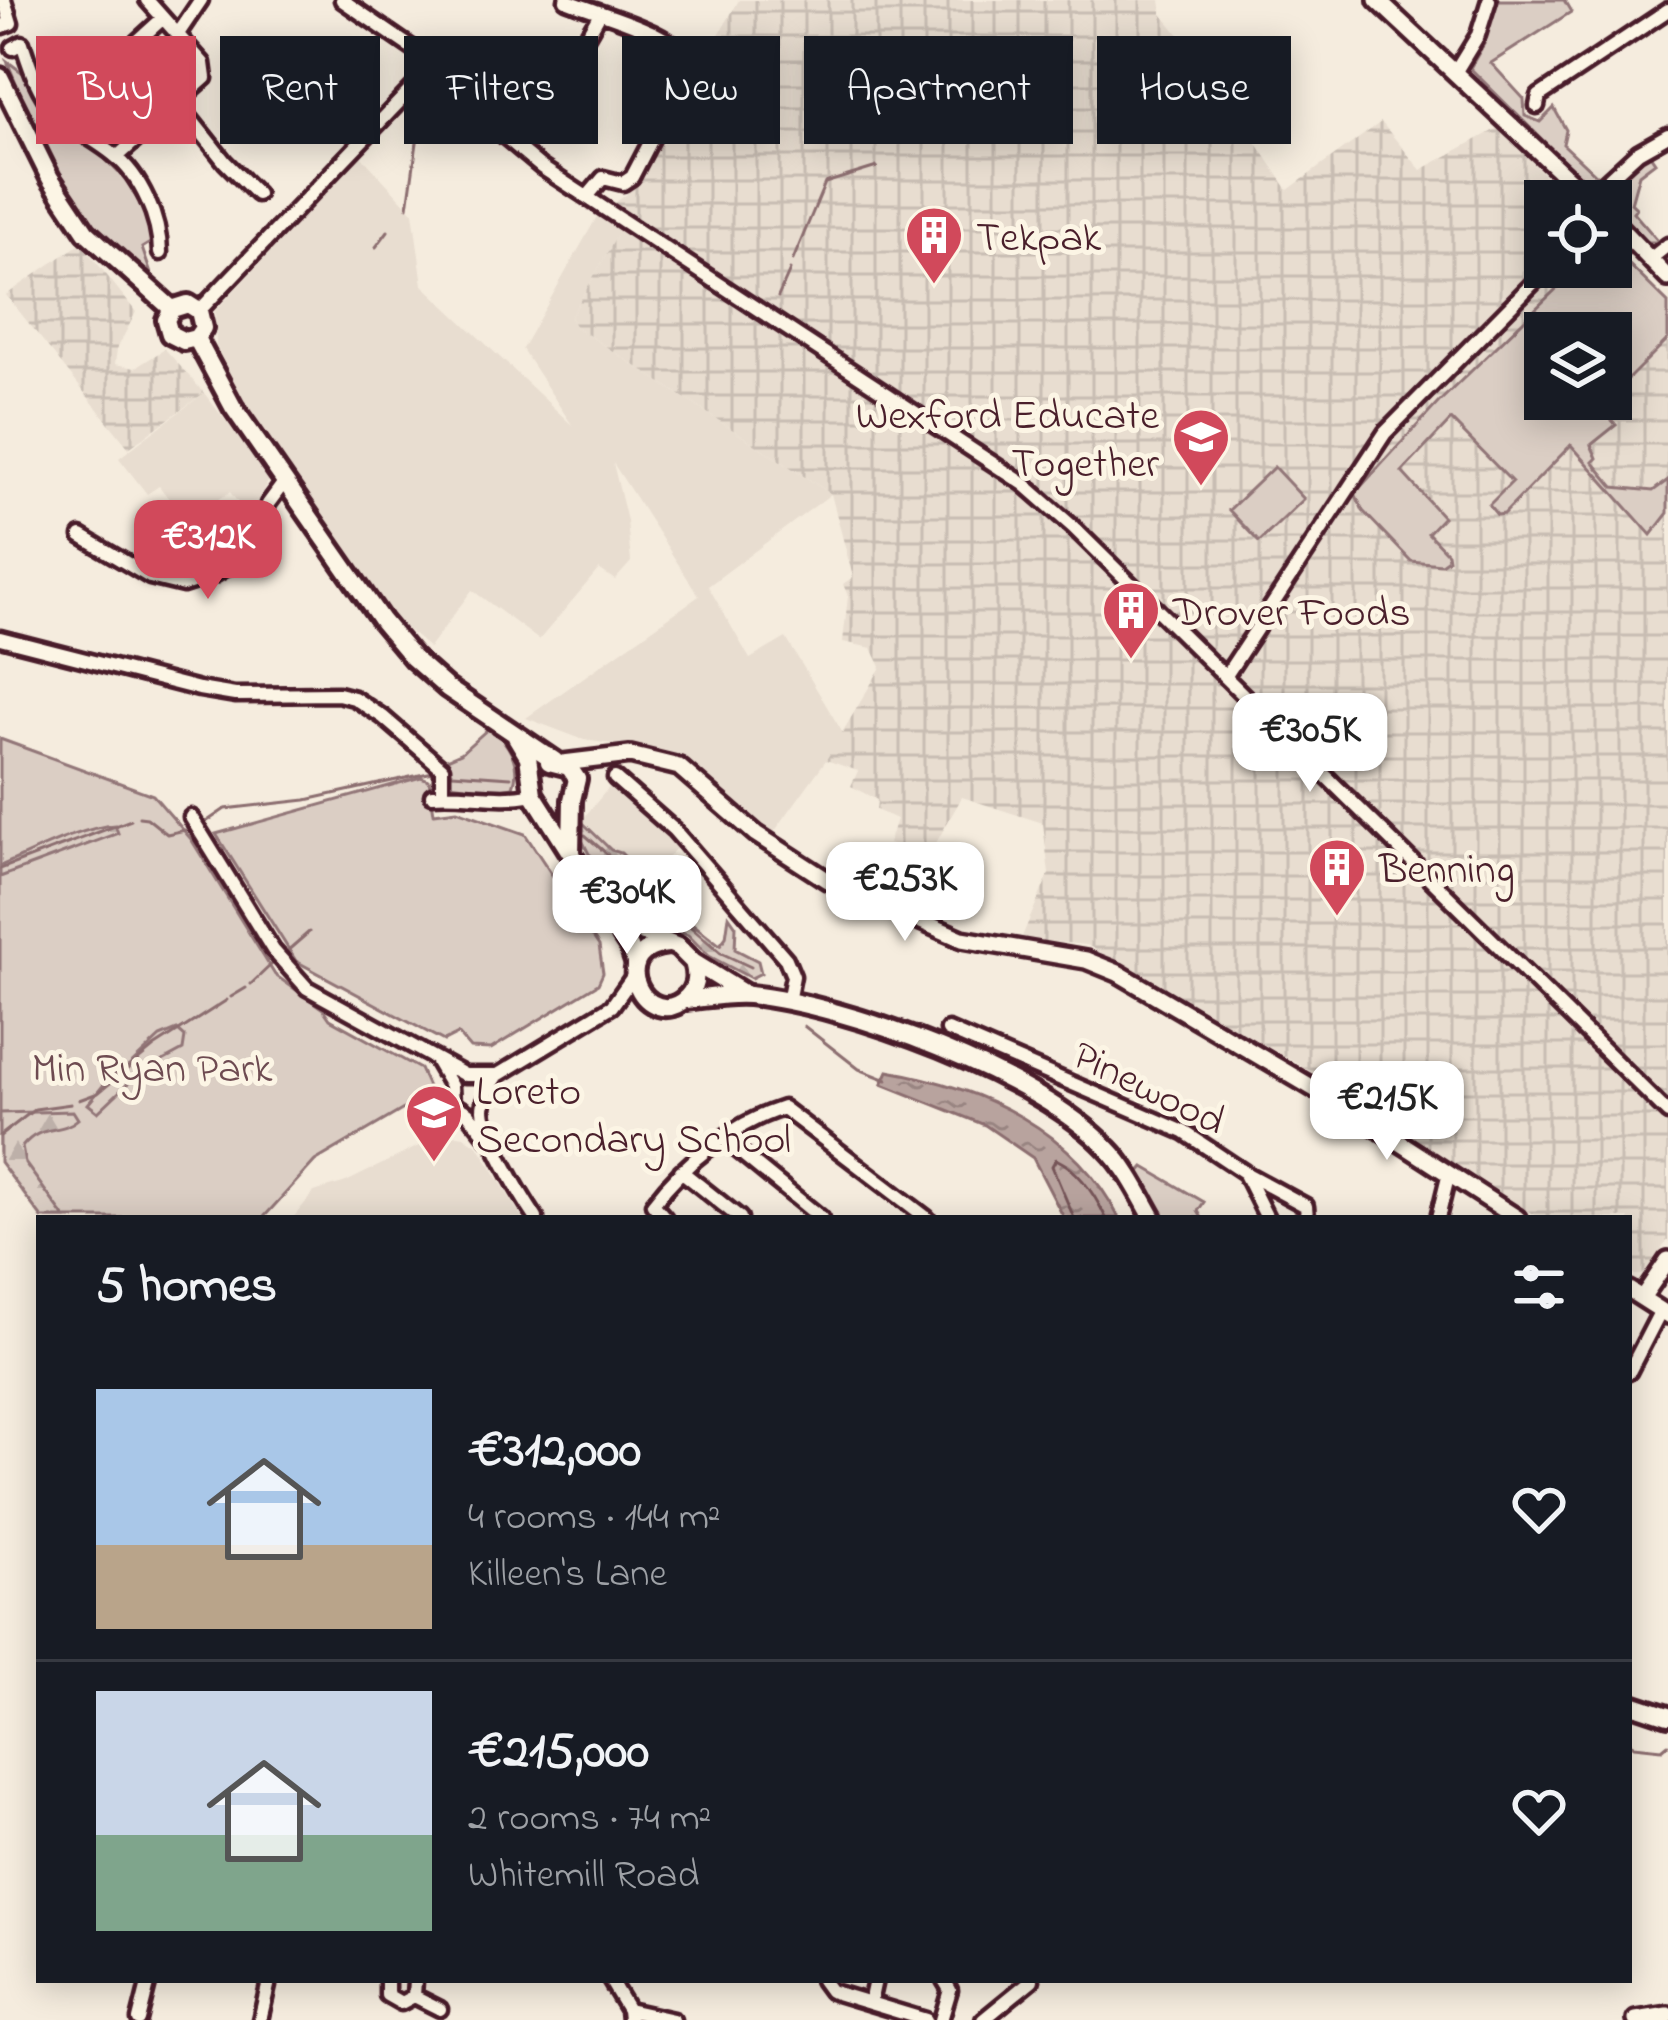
<!DOCTYPE html>
<html lang="en">
<head>
<meta charset="utf-8">
<style>
  body { margin:0; font-family:"Indie Flower",sans-serif; background:#20242c; color:#f1f3f6; height:100vh; display:flex; flex-direction:column; font-size:45px; white-space:nowrap }
  * { box-sizing:border-box; margin:0 }
  p { font-size:39px; color:#9ea1a6 }
  .icon { flex:none; width:66px; height:66px; fill:none; stroke:currentColor; stroke-width:2; stroke-linecap:round; stroke-linejoin:round }
  .map { position:relative; flex:1; overflow:hidden }
  .details { position:absolute; left:36px; top:1215px; width:1596px; height:768px; display:flex; flex-direction:column; background:#171b24; border-radius:0px; box-shadow:0 6px 30px #0003 }
  .details>* { flex:none }
  .top-card { position:absolute; left:36px; top:36px; width:1596px; height:108px; display:flex; gap:24px }
  .controls { position:absolute; left:1524px; top:180px; display:grid; gap:24px }
  .controls a { display:grid; place-items:center; width:108px; height:108px; border-radius:0px; background:#171b24; box-shadow:0 6px 30px #0003; font-size:60px }
  .price { position:absolute; translate:-50% -102px; padding:0 27px; border-radius:24px; background:#fff; color:#222; font-size:39px; line-height:78px; filter:drop-shadow(0 3px 6px #0008) }
  .price::after { content:''; position:absolute; left:50%; top:72px; width:36px; height:27px; margin-left:-18px; background:inherit; clip-path:polygon(0 0,100% 0,50% 100%) }
  .price.selected { background:#d1495b; color:#fff }
  ul { padding:0; list-style:none }
  li { display:flex; align-items:center; gap:36px; height:300px; padding:0 60px }
  li+li { border-top:3px solid #363941 }
  li span { display:grid; place-items:center; flex:none; width:336px; height:240px; border-radius:0px; color:#555 }
  li>.icon { margin-inline-start:auto }
  span .icon { width:144px; height:144px; fill:#fffc; stroke-width:1 }
  li b { font-size:51px }
  h2 { display:flex; justify-content:space-between; align-items:center; height:144px; padding:0 60px; font-size:51px }
  .chip { padding:0 42px; border-radius:0px; background:#171b24; box-shadow:0 6px 30px #0003; font-size:42px; line-height:108px }
  .chip.selected { background:#d1495b; color:#fff }
  .map>svg:first-child { display:block }
</style>
</head>
<body>
<div class="map">
<svg width="1668" height="2020" viewBox="0 0 1668 2020">
  <defs>
    <pattern id="industrial-grid" width="8" height="8" patternUnits="userSpaceOnUse" patternTransform="scale(3)"><rect width="8" height="8" fill="#e8ddd0"/><path d="M0 4h8M4 0v8" fill="none" stroke="#c8bdb3"/></pattern>
    <pattern id="forest-firs" width="22" height="20" patternUnits="userSpaceOnUse" patternTransform="scale(3)"><rect width="22" height="20" fill="#dbcec4"/><path d="M5 1l3.5 6h-7zM16 11l3.5 6h-7z" fill="#bdb0a9"/></pattern>
    <pattern id="water-ripples" width="26" height="14" patternUnits="userSpaceOnUse" patternTransform="scale(3)"><rect width="26" height="14" fill="#b8a39e"/><path d="M2 4q2-2 4 0t4 0M15 11q2-2 4 0t4 0" fill="none" stroke="#988481"/></pattern>
  </defs>
  <rect width="100%" height="100%" fill="#f5ecde"/>
  <filter id="ink" filterUnits="userSpaceOnUse"><feTurbulence type="fractalNoise" baseFrequency=".00833" numOctaves="2"/><feDisplacementMap in="SourceGraphic" scale="24" xChannelSelector="R" yChannelSelector="G"/><feConvolveMatrix kernelMatrix="1 2 1 2 8 2 1 2 1" color-interpolation-filters="sRGB"/></filter>
  <g filter="url(#ink)">
    <path fill="#e8ddd0" d="M361,156L413,212L423,285L572,425L522,349L598,215L621,229L570,318L576,327L831,494L708,586L750,659L786,638L844,735L772,835L701,773L668,752L584,740L526,718L699,596L613,463L627,521L631,562L615,580L599,569L539,640L472,590L429,648L385,611L250,412L216,346L215,311Z
      M204,393L270,477L251,520L230,492L186,521L159,486L147,494L119,458Z
      M610,786L658,825L676,848L647,881L581,821Z
      M445,1133L464,1136L479,1147L522,1218H293L314,1192L346,1182Z"/>
    <path fill="url(#industrial-grid)" fill-rule="evenodd" d="M739,0H1160L1162,14L1207,69L1288,190L1381,122L1421,170L1500,127L1568,201H1545V267H1611V247L1668,303V1240L1642,1275H1629V1218H1539L1299,1064L1087,945L1021,939L1049,874L1043,823L962,797L928,857L888,844L896,819L876,810L877,800L851,786L858,771L826,760L881,667L872,648L843,642L848,596L843,584L853,577L831,494L576,327L570,318L620,230L598,215L627,194ZM1545,333H1611V399H1545Z
      M81,243L136,312L117,349L115,364L135,368L165,349L204,393L129,448L6,295Z"/>
    <path fill="#dbcec4" stroke="#927678" stroke-width="3" d="M1497,0H1564L1571,12L1491,63L1524,99L1525,116L1540,122L1554,108L1566,130L1563,144L1598,177L1582,179L1470,68L1484,44Z
      M7,61L23,73L49,117L108,157L106,160L118,172L122,171L134,194L137,192L136,197L149,214L145,216L155,240L142,248L151,274C75,227 40,141 7,61Z
      M1649,153L1655,162L1639,174L1631,203L1636,208L1633,212L1659,242H1645L1607,198L1622,176Z
      M1611,247L1668,303V339L1611,396V333H1545V399H1609L1602,408L1616,425L1591,445L1597,458L1593,462L1614,487L1653,491L1668,480V513L1651,535L1571,445L1504,514L1497,515L1489,505L1512,482L1451,420L1402,472L1443,517L1428,533L1447,553L1448,559L1441,564L1411,561L1363,511L1355,493L1439,402L1579,267H1611Z
      M1274,467L1304,499L1259,542L1229,510Z
      M490,727C508,742 522,764 513,787L494,790L450,784L447,759L461,753Z
      M0,739L153,795L191,839L275,975L323,1009L330,1019L420,1069L428,1087L424,1097L315,1161L263,1218H47L0,1152Z
      M421,777L429,780L434,813L457,810L525,834L599,946L603,973L598,984L491,1049L470,1048L458,1034L444,1041L296,961L216,834Z
      M897,847L928,857L905,903L882,895L880,888Z
      M602,865L626,882L671,930C630,929 613,902 594,870Z
      M1144,1167L1204,1202L1198,1211L1202,1218H1164L1137,1175Z"/>
    <path fill="url(#forest-firs)" stroke="#927678" stroke-width="3" d="M581,821L611,850L621,853L685,918L720,945L726,937L729,916L736,926L735,949L758,961L761,973L751,978L709,956L688,935L671,930L626,882L589,854L580,836Z
      M115,825L118,833L0,877V866C33,852 82,827 115,825Z
      M177,1030L185,1037L183,1050L137,1075L98,1112L88,1104L111,1076L129,1066L160,1037Z
      M73,1111L78,1119C60,1135 41,1123 22,1147L25,1163L65,1218H42L0,1162V1113Z"/>
    <path fill="url(#water-ripples)" stroke="#8c6e70" stroke-width="3" d="M888,1071C982,1087 1075,1130 1119,1218H1064L1033,1158L985,1125L882,1084Z"/>
    <g fill="none" stroke-linecap="round" stroke-linejoin="round">
      <path stroke="#765459" stroke-width="3" d="M1074,1218L1052,1166L1056,1159C1079,1170 1095,1195 1106,1218"/>
      <path stroke="#8c6e70" stroke-width="3" d="M408,207L424,92
        M376,247L388,231
        M793,260L825,183L877,167
        M778,297L790,270
        M452,773L511,777
        M139,817L147,818L167,834L185,830
        M206,822L225,809L306,800L433,772
        M585,835L721,953L751,967
        M0,869L131,820
        M286,952L309,932
        M251,984L272,964
        M231,997L246,988
        M804,1026L859,1069L887,1080
        M79,1100L98,1093L154,1047L227,1000
        M0,1136L35,1109L71,1104
        M1629,1741L1634,1746L1662,1749L1668,1744"/>
      <g stroke="#4a1f2b" stroke-width="21">
        <path id="minor" d="M342,0L428,59L437,75
          M566,0C598,14 675,31 691,64L632,177L623,183L603,178L587,197
          M0,27L11,23L4,0
          M178,34L201,0
          M13,48L22,43C30,67 37,91 54,110C70,129 95,139 114,155C141,176 160,219 160,253
          M110,66L162,19
          M1456,71L1478,35L1489,0
          M471,72L547,106
          M179,104L225,162L257,194
          M1537,106L1539,96L1668,10
          M533,130L599,15
          M117,157L205,78L203,63L147,0
          M1588,198L1638,152L1668,135
          M1650,259L1668,245
          M199,311L421,79L437,75L452,79L504,136L541,167L1024,484L1073,527L1668,1113
          M81,536L150,577L183,585L214,575L250,554L257,542L268,504L285,481
          M0,638L199,689L235,695L338,694L354,698L383,717L442,768V794
          M1225,677L1385,433L1549,267
          M615,778L674,830L786,959L793,976L788,1002
          M432,795C468,792 498,802 533,794
          M191,817L273,950L307,988L465,1075H498
          M948,1030L1184,1132L1244,1172L1267,1218
          M437,1062L451,1086L452,1104L468,1113L489,1139
          M724,1139L821,1218
          M681,1171L740,1218
          M1245,1173L1306,1206L1307,1218
          M536,1218C522,1197 484,1134 483,1110C483,1098 491,1085 498,1075L612,1006L634,975
          M665,1218L653,1204C684,1163 734,1123 783,1108L927,1218
          M1438,1218L1449,1173
          M1629,1372L1661,1310
          M387,1980V1995L401,2003L414,1996L415,1980
          M610,1980L628,2010L629,2020
          M822,1980L830,1991L926,2020
          M414,1996L440,2009
          M870,2003L875,1980
          M628,2010L673,2020
          M139,2020L149,1980
          M260,2020L268,1986
          M941,2020L950,1990L944,1980
          M983,2020L1032,1980"/>
      </g>
      <g stroke="#4a1f2b" stroke-width="24">
        <path id="tertiary" d="M1377,0L1592,201
          M1611,219L1668,278
          M563,763L630,755L679,767L756,834L827,880L962,939L1086,960L1118,973L1342,1105L1517,1218
          M1629,1290L1668,1315
          M1642,1298L1668,1260
          M1636,2020L1668,2015"/>
      </g>
      <g stroke="#4a1f2b" stroke-width="26">
        <path id="secondary" d="M0,77L50,178L86,232L172,309
          M172,309L188,304L199,311L203,328L196,338
          M172,309L166,320L170,334L184,341L196,338
          M196,338L233,407L382,621L413,658L447,688L555,761
          M516,737L528,757L533,794L630,947L636,965
          M549,762L569,767L577,779L572,800L571,853
          M617,922L678,947L693,962L745,994
          M668,944C602,950 648,1036 687,997C697,987 697,975 693,962
          M685,1000C706,998 728,993 749,995C848,1005 1039,1075 1108,1149C1127,1168 1140,1195 1153,1218
          M1629,1703L1668,1716"/>
      </g>
      <use href="#minor" stroke="#fcf5e5" stroke-width="12"/>
      <use href="#tertiary" stroke="#fcf5e5" stroke-width="15"/>
      <use href="#secondary" stroke="#fcf5e5" stroke-width="16"/>
    </g>
  </g>
  <defs>
    <g id="building-pin" transform="scale(3)"><path d="M0 17L-7.5 6A9.5 9.5 0 1 1 7.5 6Z" fill="#d1495b" stroke="#fcf5e5"/><path d="M-4-6H4V6H1V3H-1V6H-4ZM-2.5-4.3h1.7v1.8h-1.7ZM.8-4.3h1.7v1.8H.8ZM-2.5-1h1.7V.8h-1.7ZM.8-1h1.7V.8H.8Z" fill="#fff"/></g>
    <g id="school-pin" transform="scale(3)"><path d="M0 17L-7.5 6A9.5 9.5 0 1 1 7.5 6Z" fill="#d1495b" stroke="#fcf5e5"/><path d="M0-5L7-2L0 1L-7-2ZM-4 1L0 2.5L4 1V4Q0 6-4 4Z" fill="#fff"/></g>
  </defs>
  <g fill-rule="evenodd">
    <use href="#building-pin" x="934" y="235"/>
    <use href="#school-pin" x="1201" y="437"/>
    <use href="#building-pin" x="1131" y="610"/>
    <use href="#building-pin" x="1337" y="867"/>
    <use href="#school-pin" x="434" y="1113"/>
  </g>
  <g text-anchor="middle" stroke-width="10" stroke-linejoin="round" paint-order="stroke">
    <g font-size="42" fill="#4a1f2b" stroke="#fcf5e5" text-anchor="start">
      <text x="976" y="250">Tekpak</text>
      <text x="1159" y="428" text-anchor="end">Wexford Educate<tspan x="1159" dy="48">Together</tspan></text>
      <text x="1173" y="625">Drover Foods</text>
      <text x="1379" y="882">Benning</text>
      <text x="476" y="1104">Loreto<tspan x="476" dy="48">Secondary School</tspan></text>
    </g>
    <g font-size="42" fill="#6e4b51" stroke="#fcf5e5">
      <text x="152" y="1081">Min Ryan Park</text>
    </g>
    <g font-size="42" fill="#4a1f2b" stroke="#fcf5e5">
      <text transform="translate(1150 1086) rotate(26)" y="15">Pinewood</text>
    </g>
  </g>
</svg>
<div class="controls">
<a><svg class="icon" aria-label="locate" viewBox="0 0 24 24"><circle cx="12" cy="12" r="6"/><path d="M12 2v4M12 18v4M2 12h4M18 12h4"/></svg></a>
<a><svg class="icon" aria-label="layers" viewBox="0 0 24 24"><path d="M12 4l9 5-9 5-9-5zM3 14l9 5 9-5"/></svg></a>
</div>
<b class="price selected" style="left:208px;top:602px">€312K</b>
<b class="price" style="left:1310px;top:795px">€305K</b>
<b class="price" style="left:905px;top:944px">€253K</b>
<b class="price" style="left:627px;top:957px">€304K</b>
<b class="price" style="left:1387px;top:1163px">€215K</b>
<div class="top-card">
<a class="chip selected">Buy</a>
<a class="chip">Rent</a>
<a class="chip">Filters</a>
<a class="chip">New</a>
<a class="chip">Apartment</a>
<a class="chip">House</a>
</div>
<section class="details">
<h2>5 homes<svg class="icon" aria-label="filters" viewBox="0 0 24 24"><path d="M4 7h16M4 17h16"/><circle cx="9" cy="7" r="2"/><circle cx="15" cy="17" r="2"/></svg></h2>
<ul>
<li><span style="background:linear-gradient(#a9c7e8 65%,#b9a48a 0)"><svg class="icon" aria-label="home" viewBox="0 0 24 24"><path d="M3 11l9-7 9 7M6 9v11h12V9"/></svg></span><div><b>€312,000</b><p>4 rooms · 144 m²</p><p>Killeen's Lane</p></div><svg class="icon" aria-label="heart" viewBox="0 0 24 24"><path d="M12 20l-8-8c-3-5 5-10 8-4 3-6 11-1 8 4z"/></svg></li>
<li><span style="background:linear-gradient(#c9d6e8 60%,#7fa58c 0)"><svg class="icon" aria-label="home" viewBox="0 0 24 24"><path d="M3 11l9-7 9 7M6 9v11h12V9"/></svg></span><div><b>€215,000</b><p>2 rooms · 74 m²</p><p>Whitemill Road</p></div><svg class="icon" aria-label="heart" viewBox="0 0 24 24"><path d="M12 20l-8-8c-3-5 5-10 8-4 3-6 11-1 8 4z"/></svg></li>
</ul>
</section>
</div>
</body>
</html>
